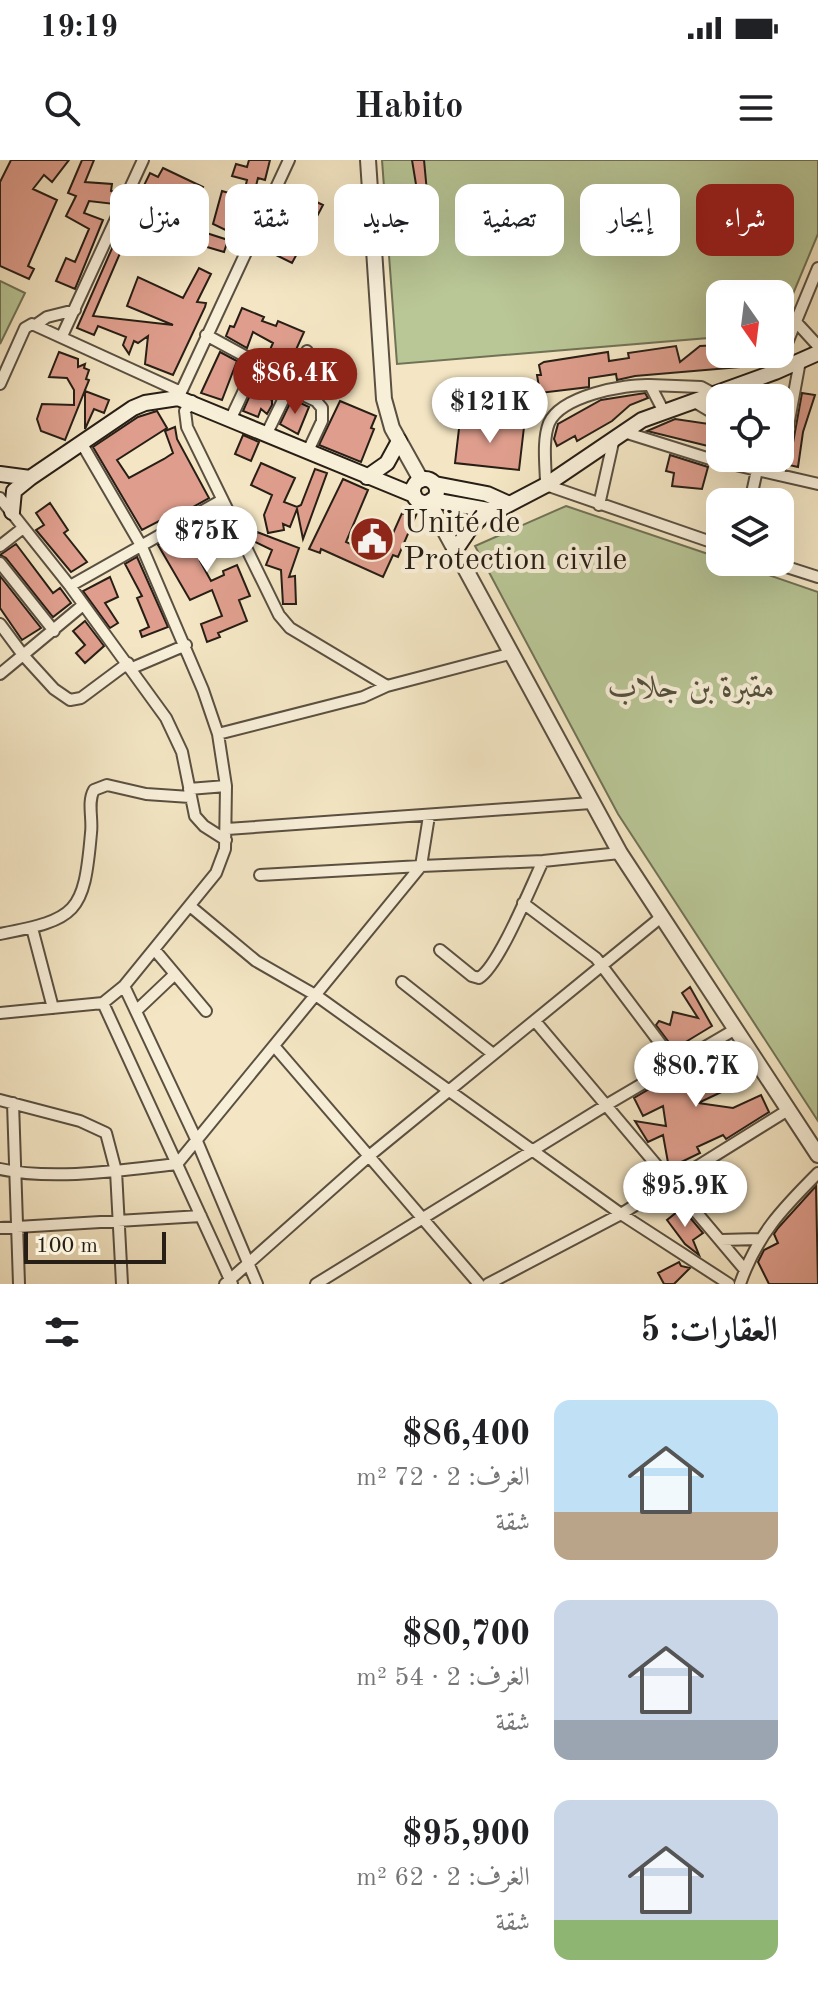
<!DOCTYPE html>
<html lang="ar">
<head>
<meta charset="utf-8">
<style>
  body { margin:0; font-family:"Old Standard TT",Amiri,serif; background:#f6f6f6; color:#202124; direction:rtl; height:100vh; display:flex; flex-direction:column; font-size:30px; white-space:nowrap }
  * { box-sizing:border-box; margin:0 }
  p { font-size:26px; color:#757577 }
  .icon { flex:none; width:44px; height:44px; fill:none; stroke:currentColor; stroke-width:2; stroke-linecap:round; stroke-linejoin:round }
  .map { position:relative; height:1124px; overflow:hidden; direction:ltr }
  .panel { display:flex; flex-direction:column; background:#fff; flex:1 }
  .panel>* { flex:none }
  .top-card { position:absolute; left:24px; top:24px; width:770px; height:72px; direction:rtl; display:flex; gap:16px }
  .needle { width:52px; rotate:166deg }
  .fabs { position:absolute; left:706px; top:120px; display:grid; gap:16px }
  .fabs a { display:grid; place-items:center; width:88px; height:88px; border-radius:16px; background:#fff; box-shadow:0 8px 32px #0002; font-size:40px }
  .scale { position:absolute; left:24px; bottom:20px; width:142px; box-sizing:border-box; padding-left:8px; border:4px solid #271e15; border-top:0; font-size:22px; line-height:28px; white-space:nowrap; color:#271e15; -webkit-text-stroke:6px #f8efd9; paint-order:stroke }
  .price { position:absolute; translate:-50% -68px; padding:0 18px; border-radius:28px; background:#fff; color:#222; font-size:26px; line-height:52px; filter:drop-shadow(0 2px 4px #0008) }
  .price::after { content:''; position:absolute; left:50%; top:48px; width:24px; height:18px; margin-left:-12px; background:inherit; clip-path:polygon(0 0,100% 0,50% 100%) }
  .price.selected { background:#8f2418; color:#fff }
  ul { padding:0; list-style:none }
  li { display:flex; align-items:center; gap:24px; height:200px; padding:0 40px }
  li span { display:grid; place-items:center; flex:none; width:224px; height:160px; border-radius:16px; color:#555 }
  li>.icon { margin-inline-start:auto }
  span .icon { width:96px; height:96px; fill:#fffc; stroke-width:1 }
  li b { font-size:34px }
  h2 { display:flex; justify-content:space-between; align-items:center; height:96px; padding:0 40px; font-size:34px }
  .tag { padding:0 28px; border-radius:16px; background:#fff; box-shadow:0 8px 32px #0002; font-size:28px; line-height:72px }
  .tag.selected { background:#8f2418; color:#fff }
  .status { display:flex; justify-content:space-between; align-items:center; height:56px; padding:0 40px; background:#fff; direction:ltr }
  .status svg { height:22px; fill:currentColor }
  header { display:flex; justify-content:space-between; align-items:center; height:104px; padding:0 40px; background:#fff; font-size:36px; font-weight:600 }
  .map>svg:first-child { display:block }
</style>
</head>
<body>
<div class="status"><b>19:19</b><svg viewBox="0 0 49 12"><path d="M0 12V9h3v3zM5 12V6h3v6zM10 12V3h3v9zM15 12V0h3v12zM26 1h20v11H26zM47 4h2v5h-2z"/></svg></div>
<header><svg class="icon" aria-label="menu" viewBox="0 0 24 24"><path d="M4 6h16M4 12h16M4 18h16"/></svg>Habito<svg class="icon" aria-label="search" viewBox="0 0 24 24"><circle cx="10" cy="10" r="6"/><path d="M15 15l6 6"/></svg></header>
<div class="map">
<svg width="818" height="1124" viewBox="0 0 818 1124">
  <rect width="100%" height="100%" fill="#f4e6c4"/>
  <filter id="stains"><feTurbulence type="fractalNoise" baseFrequency=".0025" numOctaves="4"/><feColorMatrix values="0 0 0 0 .2 0 0 0 0 .09 0 0 0 0 .02 0 0 0 .5 -.17"/></filter>
  <radialGradient id="worn" r=".72"><stop offset=".6" stop-color="#630" stop-opacity="0"/><stop offset="1" stop-color="#630" stop-opacity=".3"/></radialGradient>
  <path fill="#b9c696" stroke="#707256" stroke-width="2" d="M382,0H818V74L780,165V134H720V177L397,204Z
    M0,121L25,133L0,184Z
    M566,346L720,398V402H731L818,432V961L618,654L475,386Z"/>
  <path fill="#df9e8d" stroke="#271e15" stroke-width="2" d="M11,0H69L52,22L44,15L33,29L57,40L28,106L34,109L29,119L0,106V22Z
    M82,0H94L85,22L112,24L111,31L116,32L114,44L89,41L84,53L103,60L75,129L56,121L66,98L75,102L89,69L66,56L76,36L68,33Z
    M249,0H270L265,20L258,18L255,30L252,29L240,75H236L213,64L222,31L243,37L247,20L232,16L236,4L247,7Z
    M412,0H424L429,54L421,55Z
    M163,8L203,27L190,53L167,41L156,46L150,35L144,53L132,50L150,13L158,17Z
    M304,36L323,45L313,64L295,56Z
    M128,52L136,56L93,156L173,165L127,146L138,117L183,138L199,108L211,114L197,142L206,143L205,147L173,215L145,204L148,176L138,183L134,181L129,194L123,185L126,177L98,166L94,175L77,168Z
    M150,67L173,77L167,92L143,82Z
    M194,69L228,80L224,92L190,82Z
    M284,79L300,88L292,103L276,95Z
    M242,148L264,157L262,161L276,166L278,161L304,172L281,223L270,218L263,236L272,240V245L267,254L261,249L258,257L243,251L273,183L253,172L247,188L226,176L230,166L234,167Z
    M719,185L720,194H764L765,205L635,216L617,220L616,214L589,218V227L540,233L537,215H541L539,205L544,202L608,192L609,201L629,198L628,193L676,186L680,202L700,186Z
    M59,192L78,199V207L85,204L84,208L89,210L86,219L89,220L65,280L41,271L37,259L42,244L74,245V230L67,218L49,217Z
    M220,192L237,201L222,240L201,233Z
    M310,203L322,208L319,216L333,214L336,236L324,238L300,225Z
    M85,231L109,240L104,253L94,249L85,269Z
    M645,233L648,238L630,245L612,261L577,281L575,276L557,286L554,279L558,264L601,240Z
    M802,233L815,235L803,272L798,307L789,305Z
    M292,239L309,247L298,274L280,264Z
    M340,241L376,256L371,268L374,269L361,302L319,285Z
    M157,251L167,268L117,300L129,318L164,299L173,293L165,271L175,267L177,279L209,338L161,365L159,361L142,370L93,287L138,257Z
    M675,259L716,265L712,287L647,271Z
    M460,260L524,267L519,310L455,303Z
    M243,275L259,282L251,301L235,294Z
    M670,295L708,307L702,329L672,326L674,313L666,311Z
    M261,303L295,318L284,342L297,347L301,345L315,309L327,313L303,379L297,349L290,367L283,364L284,370L268,373L264,355L272,335L251,325Z
    M343,319L368,330L346,382L382,398L402,353L408,356L409,351L417,353L398,397L393,395L383,417L321,389L320,393L309,389Z
    M50,343L68,370L64,373L87,402L71,412L36,370L44,365L36,353Z
    M210,356L227,387L200,401L211,421L224,415L223,411L237,405L250,436L239,440L247,461L218,473L220,477L207,482L201,464L222,456L212,430L190,440L158,385Z
    M257,372L299,388L289,417L295,416L296,444H283L281,410L266,405L272,390L253,381Z
    M16,384L53,433L60,428L71,443L53,457L6,398L0,395Z
    M137,397L168,467L142,477L140,471L149,467L137,438L142,436L125,404Z
    M0,416L41,468L22,480L0,448Z
    M110,417L118,437L105,443L118,463L110,468L83,431Z
    M85,461L104,486L85,503L76,493L85,485L73,471Z
    M690,827L712,866L674,889L656,865L659,861L670,865L673,852L698,858L682,833Z
    M726,884L731,894L707,906L713,919L739,907L745,921L698,943L733,948L761,935L769,952L726,979L723,975L697,987L700,993L669,1008L663,975L648,982L635,961L666,966L663,946L643,956L634,938Z
    M816,1026L818,1124H769L758,1102L764,1090L778,1083L774,1074L778,1068Z
    M682,1048L703,1073L693,1080L699,1095L685,1084L667,1060Z
    M679,1102L681,1106L690,1108L674,1124H664L658,1113Z"/>
  <g fill="none" stroke-linecap="round" stroke-linejoin="round">
    <g stroke="#5a5041" stroke-width="14">
      <path id="minor" d="M797,163L818,186
        M37,164L47,157L75,150
        M206,175L254,201L255,207L231,258
        M62,176L143,0
        M775,212L818,108
        M0,224L25,168L32,164L181,232L179,236
        M650,225L701,227L714,234
        M290,229L316,241L322,248V261L308,291
        M181,232L289,0
        M192,241L185,251L187,267L279,455L290,468L387,526L509,494
        M693,241L720,257
        M663,250L650,225C624,224 561,236 549,263C542,281 546,307 546,325L720,385
        M624,272L710,299L818,324
        M267,273L307,191
        M779,315L800,201
        M0,338L70,426L166,558L182,592L195,656L204,666L226,680
        M750,342L757,310
        M599,345L614,278
        M0,386L23,368
        M771,402L818,417
        M0,403L54,471
        M70,426L222,340
        M83,445L23,495L54,529L70,540L81,538L128,503
        M0,464L23,495L0,514
        M132,508L186,485
        M218,574L363,537L387,526
        M189,629L226,626
        M227,669L591,643
        M260,715L421,706L429,656
        M523,743L596,798L675,903
        M190,746L256,801L317,836L621,1054L729,1124
        M32,768L53,848
        M0,774C77,759 84,754 91,673C93,659 87,642 94,630L107,625L146,634L190,637
        M440,790L472,816L479,818C499,806 531,726 543,701
        M175,814L206,851
        M402,822L493,894
        M124,826L196,979L257,1124
        M103,843L232,1124
        M136,851L175,814L154,789
        M0,853L103,843L124,826L216,713L225,689L226,626L218,574L203,530L142,387L82,284
        M535,861L745,1110
        M275,887L479,1124
        M0,940L80,961L106,973L116,1011L122,1124
        M13,943L19,1124
        M0,1009C53,1021 123,1010 177,1004L421,706L543,701L620,693
        M0,1068L201,1056
        M721,1080L759,1079
        M225,1124L369,996L660,758
        M316,1124L608,944L734,870
        M488,1124L621,1054L788,950
        M740,1124C757,1075 782,1049 818,1013"/>
    </g>
    <g stroke="#5a5041" stroke-width="18">
      <path id="tertiary" d="M368,0L384,239L392,268L421,320
        M429,342L620,693L818,995"/>
    </g>
    <g stroke="#271e15" stroke-width="18">
      <path id="secondary" d="M0,314L30,318L133,248L145,243L178,238L414,335
        M367,317L387,303L399,281
        M413 331a12 12 0 1 1 24 0a12 12 0 1 1-24 0Z
        M435,324L487,334L507,343
        M432,340L488,350L500,349L546,325L642,260L775,212L818,193
        M12,352L14,331L30,318
        M454,392L469,370L488,350"/>
    </g>
    <use href="#minor" stroke="#f8efd9" stroke-width="10"/>
    <use href="#tertiary" stroke="#f8efd9" stroke-width="14"/>
    <use href="#secondary" stroke="#f8efd9" stroke-width="14"/>
  </g>
  <defs>
    <g id="civic-disc" transform="scale(2.3)"><circle r="9.5" fill="#8f2418" stroke="#f8efd9"/><path d="M-.6-6.5H3V-4.5H.6V-3L4-1V1h2V6H-6V1h2V-1L-.6-3ZM-1.2 2.5V6h2.4V2.5Z" fill="#fff"/></g>
  </defs>
  <g fill-rule="evenodd">
    <use href="#civic-disc" x="372" y="379"/>
  </g>
  <g text-anchor="middle" stroke-width="8" stroke-linejoin="round" paint-order="stroke">
    <g font-size="32" fill="#271e15" stroke="#f8efd9" text-anchor="start">
      <text x="403" y="372">Unité de<tspan x="403" dy="37">Protection civile</tspan></text>
    </g>
    <g font-size="32" font-style="italic" fill="#53503c" stroke="#f8efd9">
      <text x="692" y="537">مقبرة بن جلاب</text>
    </g>
  </g>
  <rect width="100%" height="100%" filter="url(#stains)"/>
  <rect width="100%" height="100%" fill="url(#worn)"/>
</svg>
<div class="fabs">
<a><svg class="needle" viewBox="-14 -14 28 28"><path d="M0-13l5 13h-10z" fill="#e53935"/><path d="M0 13l5-13h-10z" fill="#757577"/></svg></a>
<a><svg class="icon" aria-label="locate" viewBox="0 0 24 24"><circle cx="12" cy="12" r="6"/><path d="M12 2v4M12 18v4M2 12h4M18 12h4"/></svg></a>
<a><svg class="icon" aria-label="layers" viewBox="0 0 24 24"><path d="M12 4l9 5-9 5-9-5zM3 14l9 5 9-5"/></svg></a>
</div>
<div class="scale">100 m</div>
<b class="price selected" style="left:295px;top:256px">$86.4K</b>
<b class="price" style="left:490px;top:285px">$121K</b>
<b class="price" style="left:207px;top:414px">$75K</b>
<b class="price" style="left:696px;top:949px">$80.7K</b>
<b class="price" style="left:685px;top:1069px">$95.9K</b>
<div class="top-card">
<a class="tag selected">شراء</a>
<a class="tag">إيجار</a>
<a class="tag">تصفية</a>
<a class="tag">جديد</a>
<a class="tag">شقة</a>
<a class="tag">منزل</a>
</div>
</div>
<section class="panel">
<h2>العقارات: 5<svg class="icon" aria-label="filters" viewBox="0 0 24 24"><path d="M4 7h16M4 17h16"/><circle cx="9" cy="7" r="2"/><circle cx="15" cy="17" r="2"/></svg></h2>
<ul>
<li><span style="background:linear-gradient(#bfe0f5 70%,#b9a48a 0)"><svg class="icon" aria-label="home" viewBox="0 0 24 24"><path d="M3 11l9-7 9 7M6 9v11h12V9"/></svg></span><div><b>$86,400</b><p>الغرف: 2 · 72 m²</p><p>شقة</p></div></li>
<li><span style="background:linear-gradient(#c9d6e8 75%,#9aa5b1 0)"><svg class="icon" aria-label="home" viewBox="0 0 24 24"><path d="M3 11l9-7 9 7M6 9v11h12V9"/></svg></span><div><b>$80,700</b><p>الغرف: 2 · 54 m²</p><p>شقة</p></div></li>
<li><span style="background:linear-gradient(#c9d6e8 75%,#8fb573 0)"><svg class="icon" aria-label="home" viewBox="0 0 24 24"><path d="M3 11l9-7 9 7M6 9v11h12V9"/></svg></span><div><b>$95,900</b><p>الغرف: 2 · 62 m²</p><p>شقة</p></div></li>
</ul>
</section>
</body>
</html>
